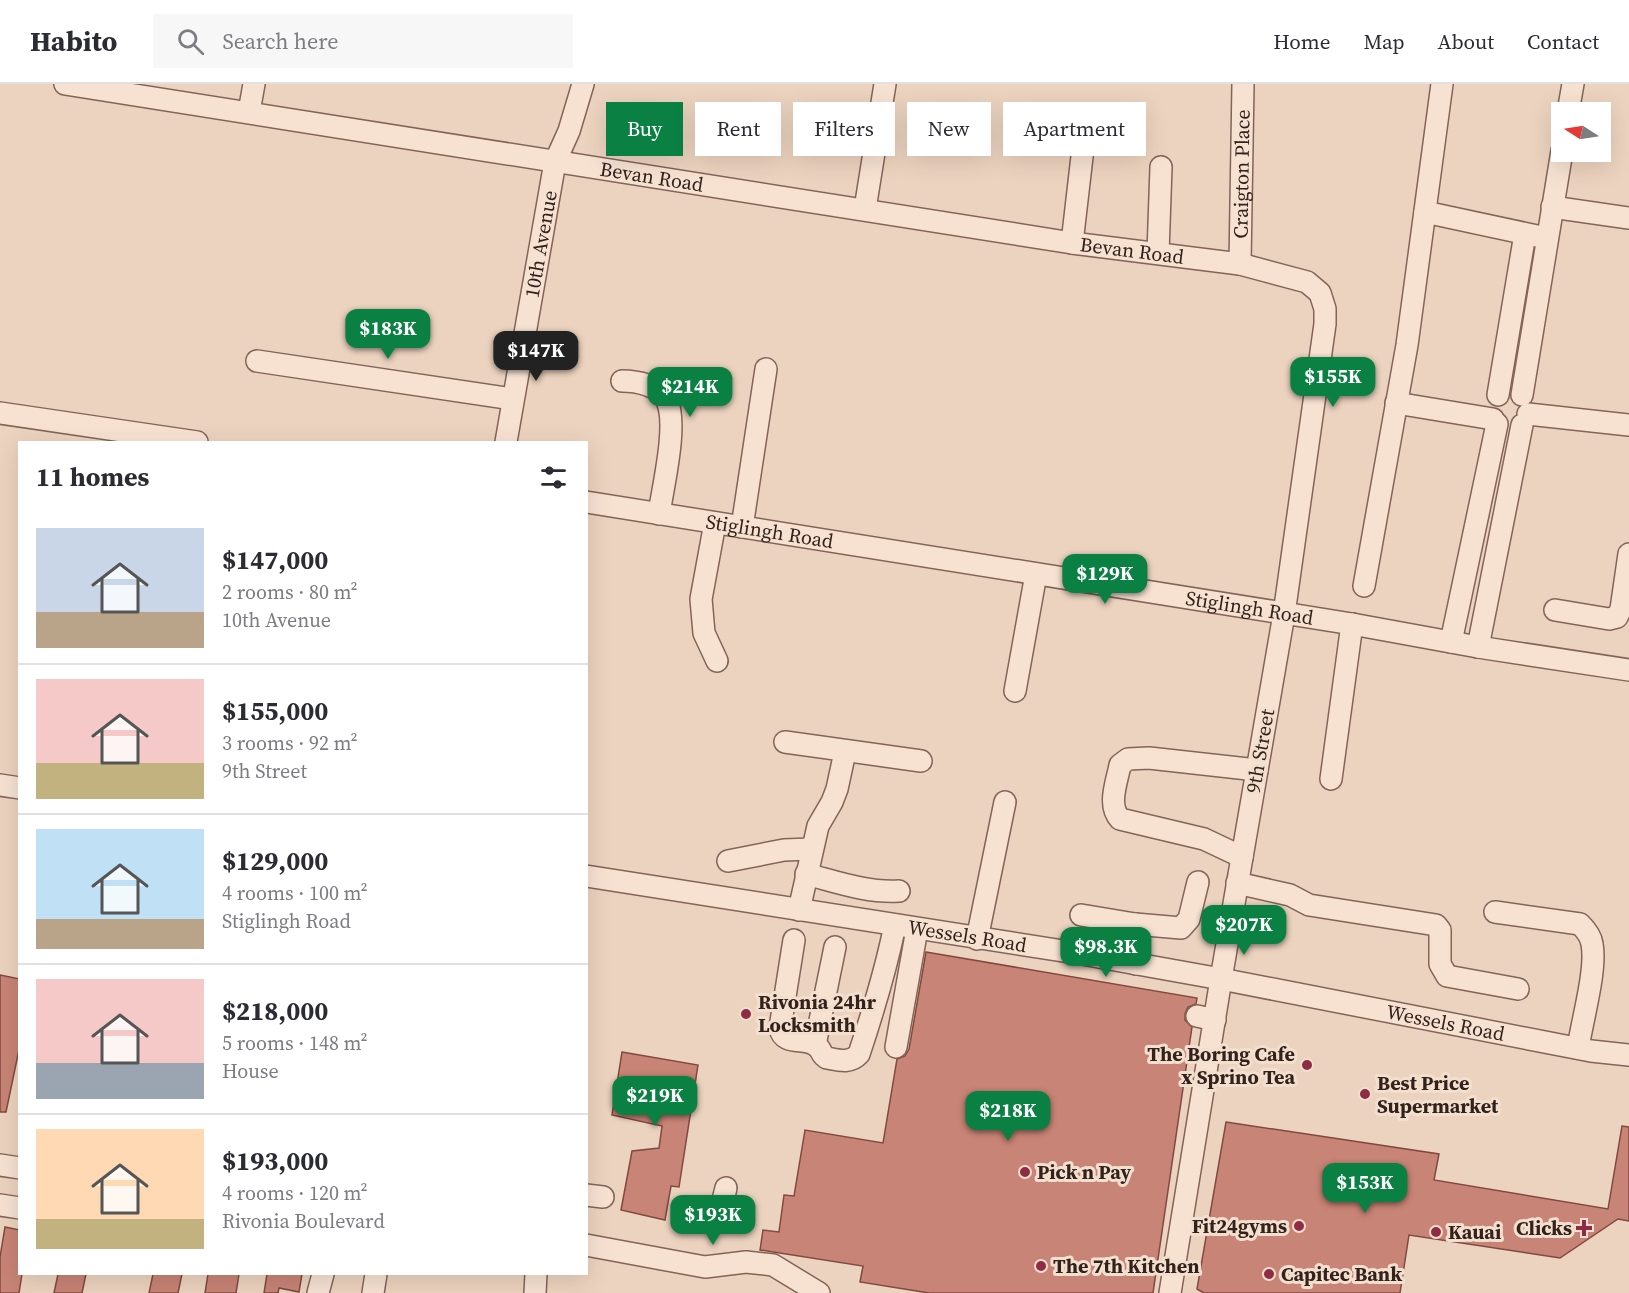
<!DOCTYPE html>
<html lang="en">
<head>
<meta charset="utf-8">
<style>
  body { margin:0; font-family:"Source Serif 4",serif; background:#f7f7f7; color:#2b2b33; height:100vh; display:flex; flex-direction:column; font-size:22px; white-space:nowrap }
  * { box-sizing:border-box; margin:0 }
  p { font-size:20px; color:#7c7c81 }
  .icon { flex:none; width:33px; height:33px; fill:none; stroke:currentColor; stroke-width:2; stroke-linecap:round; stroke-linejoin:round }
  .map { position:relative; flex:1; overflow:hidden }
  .panel { position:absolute; left:18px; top:357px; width:570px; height:834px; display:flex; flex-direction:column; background:#fff; border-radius:0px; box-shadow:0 6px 24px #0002 }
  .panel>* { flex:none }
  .top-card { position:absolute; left:606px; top:18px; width:570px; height:54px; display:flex; gap:12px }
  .needle { width:39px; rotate:282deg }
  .buttons { position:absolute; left:1551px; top:18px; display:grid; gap:12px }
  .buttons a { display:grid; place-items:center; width:60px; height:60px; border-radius:0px; background:#fff; box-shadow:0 6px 24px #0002; font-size:30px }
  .price { position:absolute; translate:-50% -51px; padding:0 14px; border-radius:12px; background:#0b8043; color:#fff; font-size:20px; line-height:39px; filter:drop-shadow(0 2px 3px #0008) }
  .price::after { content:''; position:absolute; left:50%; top:36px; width:18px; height:14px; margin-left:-9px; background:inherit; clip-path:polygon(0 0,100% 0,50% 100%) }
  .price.active { background:#222; color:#fff }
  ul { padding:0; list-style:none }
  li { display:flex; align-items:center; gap:18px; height:150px; padding:0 18px }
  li+li { border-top:2px solid #e1e1e2 }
  li span { display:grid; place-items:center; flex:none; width:168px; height:120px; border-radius:0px; color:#555 }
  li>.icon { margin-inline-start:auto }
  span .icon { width:72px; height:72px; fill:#fffc; stroke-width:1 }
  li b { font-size:26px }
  h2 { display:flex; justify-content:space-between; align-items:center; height:72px; padding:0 18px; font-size:26px }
  .chip { padding:0 21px; border-radius:0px; background:#fff; box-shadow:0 6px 24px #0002; font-size:21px; line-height:54px }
  .chip.active { background:#0b8043; color:#fff }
  header { display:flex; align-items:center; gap:36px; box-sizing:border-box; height:84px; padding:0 30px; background:#fff; border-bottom:2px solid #e1e1e2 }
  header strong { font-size:28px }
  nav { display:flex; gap:33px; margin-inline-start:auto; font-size:21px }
  .search { width:420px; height:54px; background:#f7f7f7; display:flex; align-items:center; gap:15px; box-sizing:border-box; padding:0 21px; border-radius:0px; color:#7c7c81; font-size:22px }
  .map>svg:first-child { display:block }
</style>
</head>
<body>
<header>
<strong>Habito</strong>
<div class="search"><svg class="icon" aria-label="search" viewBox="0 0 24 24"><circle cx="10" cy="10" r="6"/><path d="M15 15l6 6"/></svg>Search here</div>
<nav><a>Home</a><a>Map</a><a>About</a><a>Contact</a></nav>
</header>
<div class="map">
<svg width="1629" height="1209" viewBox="0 0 1629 1209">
  <rect width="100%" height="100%" fill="#ecd3bf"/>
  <path fill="#c88476" stroke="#82493f" stroke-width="1.5" d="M926,868L1197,914L1196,920L1188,923L1185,930V936L1192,943L1153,1209H929L860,1198L863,1182L760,1166L763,1146L779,1148L784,1111L794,1112L805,1046L883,1059L897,975L905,972L909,965Z
    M0,891L20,895V961L6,1028H0Z
    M622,968L698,981L679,1103L671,1102L665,1136L621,1126L632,1067L659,1064L662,1042L612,1031Z
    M1226,1038L1439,1070L1434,1096L1608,1125L1622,1042L1629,1043V1137L1618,1135L1560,1174L1409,1151L1400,1209H1204L1197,1205Z
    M5,1143L20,1146V1190H22L19,1209H0V1173Z
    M58,1190H86L82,1209H54Z
    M153,1190H182L178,1209H149Z
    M208,1190H239L236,1209H205Z
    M267,1190H302L299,1208L279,1204L278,1209H264Z"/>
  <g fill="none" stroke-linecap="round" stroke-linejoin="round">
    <g stroke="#836458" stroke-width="24">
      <g id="minor">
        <path id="s1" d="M65,0L1072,159L1240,180L1307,198L1320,209L1325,225V240L1284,530L1221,895L1170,1209"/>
        <path d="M249,28L254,0"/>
        <path d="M1568,28L1573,0"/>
        <path d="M1552,123L1629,134"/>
        <path d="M865,125L885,0"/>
        <path d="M1425,128L1537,152"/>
        <path d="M1072,159L1083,64"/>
        <path d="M1158,169L1161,83"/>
        <path id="s2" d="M1240,180L1243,0"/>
        <path d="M257,277L513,315"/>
        <path d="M622,297C636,297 660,301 667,317C678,341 663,402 659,430"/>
        <path d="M1498,311L1525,150"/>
        <path d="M1522,311L1562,67"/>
        <path d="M1396,319L1493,335"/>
        <path d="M0,329L197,358"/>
        <path d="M1528,330L1629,341"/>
        <path id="s3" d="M506,358L555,78L569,47L583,0"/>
        <path id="s4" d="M586,418L1352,540L1478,563L1629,586"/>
        <path d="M715,439L701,515L704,549L717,577"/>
        <path d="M742,443L766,285"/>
        <path d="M1364,502L1407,261L1442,0"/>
        <path d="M1555,526L1609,535L1617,533L1621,525L1629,470"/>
        <path d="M1451,558L1497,340"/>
        <path d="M1478,563L1522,341"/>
        <path d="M1015,607L1036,490"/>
        <path d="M785,658L921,677"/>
        <path d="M1331,695L1352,540"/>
        <path d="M0,701L20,704"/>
        <path d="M1242,773L1204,755L1120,735C1107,721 1117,698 1120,681L1128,675L1149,674L1257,686"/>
        <path d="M728,777L784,766L811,765"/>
        <path d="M806,790C837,798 867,809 899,807"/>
        <path id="s5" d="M586,792L1076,869L1221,895L1591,967L1629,971"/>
        <path d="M1237,799L1290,811L1309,821L1436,841L1440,846V880L1447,892L1518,905"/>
        <path d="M799,826L818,742L832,718L837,705L845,668"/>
        <path d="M1495,828L1580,840C1586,846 1591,852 1592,860C1597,885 1582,937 1578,964"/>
        <path d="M1081,831L1135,840"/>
        <path d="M977,855L1005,718"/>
        <path d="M794,856L780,944C783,963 807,952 818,963C822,967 821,971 827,974C838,976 850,980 859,970C873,928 886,885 895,841"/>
        <path d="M1136,880L1135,840L1181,844L1189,835L1198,798"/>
        <path d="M1197,932L1215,936"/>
        <path d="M815,961L835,863"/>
        <path d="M896,963L917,845"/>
        <path d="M0,1081L20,1084"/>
        <path d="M586,1111L603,1113"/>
        <path d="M0,1121L20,1124"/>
        <path d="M719,1132L726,1104"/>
        <path d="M586,1161L705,1183L746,1178L773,1181L819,1209"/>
        <path d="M318,1209L323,1190"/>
        <path d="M373,1209L376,1190"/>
        <path d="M535,1209L536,1190"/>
      </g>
    </g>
    <use href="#minor" stroke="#f7e2d2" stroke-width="21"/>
  </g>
  <g fill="#902b45" stroke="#f3dfce" stroke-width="2">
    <circle cx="746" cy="930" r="6"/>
    <circle cx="1307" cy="981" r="6"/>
    <circle cx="1365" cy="1010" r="6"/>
    <circle cx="1025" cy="1088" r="6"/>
    <circle cx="1299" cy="1142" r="6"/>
    <path d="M1581 1135h6v6h6v6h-6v6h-6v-6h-6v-6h6z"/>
    <circle cx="1436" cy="1148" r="6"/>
    <circle cx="1041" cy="1182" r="6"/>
    <circle cx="1269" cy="1190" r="6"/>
  </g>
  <g text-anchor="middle" stroke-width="6" stroke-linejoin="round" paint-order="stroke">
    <g font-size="20" fill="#33221c" stroke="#f3dfce">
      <text dy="7" stroke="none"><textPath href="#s2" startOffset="90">Craigton Place</textPath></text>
      <text dy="7" stroke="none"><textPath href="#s1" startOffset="594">Bevan Road</textPath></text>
      <text dy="7" stroke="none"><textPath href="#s3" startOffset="201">10th Avenue</textPath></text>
      <text dy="7" stroke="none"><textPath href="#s1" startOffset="1080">Bevan Road</textPath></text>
      <text dy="7" stroke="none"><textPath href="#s4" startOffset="186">Stiglingh Road</textPath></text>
      <text dy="7" stroke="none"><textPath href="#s4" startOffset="672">Stiglingh Road</textPath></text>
      <text transform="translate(1260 667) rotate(-80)" y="7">9th Street</text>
      <text dy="7" stroke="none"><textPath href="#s5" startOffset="386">Wessels Road</textPath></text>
      <text dy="7" stroke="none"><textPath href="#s5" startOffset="872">Wessels Road</textPath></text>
    </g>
    <g font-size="20" font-weight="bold" fill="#33221c" stroke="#f3dfce" text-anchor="start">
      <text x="758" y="925">Rivonia 24hr<tspan x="758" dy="23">Locksmith</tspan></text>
      <text x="1295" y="977" text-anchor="end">The Boring Cafe<tspan x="1295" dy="23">x Sprino Tea</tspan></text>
      <text x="1377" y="1006">Best Price<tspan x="1377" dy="23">Supermarket</tspan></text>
      <text x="1037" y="1095">Pick n Pay</text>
      <text x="1287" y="1149" text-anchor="end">Fit24gyms</text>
      <text x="1572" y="1151" text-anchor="end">Clicks</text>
      <text x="1448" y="1155">Kauai</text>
      <text x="1053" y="1189">The 7th Kitchen</text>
      <text x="1281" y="1197">Capitec Bank</text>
    </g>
  </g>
</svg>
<div class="buttons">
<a><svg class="needle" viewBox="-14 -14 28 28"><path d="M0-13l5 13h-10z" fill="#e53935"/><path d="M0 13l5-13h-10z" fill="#7c7c81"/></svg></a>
</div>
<b class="price" style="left:388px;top:276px">$183K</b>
<b class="price active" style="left:536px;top:298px">$147K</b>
<b class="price" style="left:1333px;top:324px">$155K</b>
<b class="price" style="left:690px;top:334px">$214K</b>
<b class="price" style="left:1105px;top:521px">$129K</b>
<b class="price" style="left:1244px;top:872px">$207K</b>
<b class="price" style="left:1106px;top:894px">$98.3K</b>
<b class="price" style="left:655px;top:1043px">$219K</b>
<b class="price" style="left:1008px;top:1058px">$218K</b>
<b class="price" style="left:1365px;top:1130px">$153K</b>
<b class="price" style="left:713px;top:1162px">$193K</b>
<div class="top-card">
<a class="chip active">Buy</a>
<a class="chip">Rent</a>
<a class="chip">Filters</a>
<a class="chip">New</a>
<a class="chip">Apartment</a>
</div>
<section class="panel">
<h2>11 homes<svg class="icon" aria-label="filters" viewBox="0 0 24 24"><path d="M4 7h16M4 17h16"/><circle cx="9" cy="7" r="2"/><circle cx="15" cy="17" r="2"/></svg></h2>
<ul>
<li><span style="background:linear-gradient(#c9d6e8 70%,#b9a48a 0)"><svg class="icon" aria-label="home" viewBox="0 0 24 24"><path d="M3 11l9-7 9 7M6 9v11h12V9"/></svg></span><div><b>$147,000</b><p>2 rooms · 80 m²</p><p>10th Avenue</p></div></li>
<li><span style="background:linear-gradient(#f6c9c9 70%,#c2b280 0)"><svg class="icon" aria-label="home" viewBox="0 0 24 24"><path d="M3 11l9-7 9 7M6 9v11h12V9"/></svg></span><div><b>$155,000</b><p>3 rooms · 92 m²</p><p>9th Street</p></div></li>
<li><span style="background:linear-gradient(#bfe0f5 75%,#b9a48a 0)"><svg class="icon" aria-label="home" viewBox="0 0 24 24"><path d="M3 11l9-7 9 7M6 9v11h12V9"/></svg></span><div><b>$129,000</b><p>4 rooms · 100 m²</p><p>Stiglingh Road</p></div></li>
<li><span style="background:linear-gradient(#f6c9c9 70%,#9aa5b1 0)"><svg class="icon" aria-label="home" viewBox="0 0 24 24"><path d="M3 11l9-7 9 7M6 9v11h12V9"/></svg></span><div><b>$218,000</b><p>5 rooms · 148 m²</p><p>House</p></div></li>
<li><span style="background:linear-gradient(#ffd9b3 75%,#c2b280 0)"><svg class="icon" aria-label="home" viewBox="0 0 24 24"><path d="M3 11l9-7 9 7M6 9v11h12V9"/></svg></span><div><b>$193,000</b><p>4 rooms · 120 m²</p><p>Rivonia Boulevard</p></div></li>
</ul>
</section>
</div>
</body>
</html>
